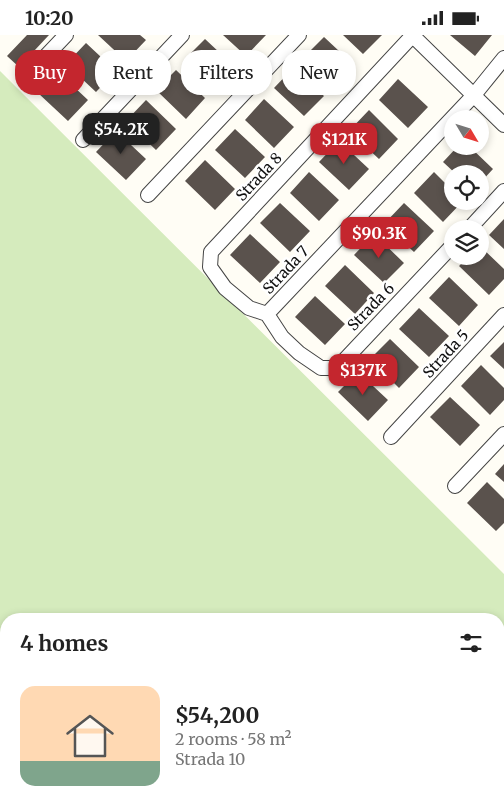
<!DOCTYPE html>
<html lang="en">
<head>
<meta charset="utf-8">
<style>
  body { margin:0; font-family:Merriweather,serif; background:#f6f6f6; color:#222; height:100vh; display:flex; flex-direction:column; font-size:19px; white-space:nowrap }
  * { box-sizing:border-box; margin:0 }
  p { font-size:16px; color:#767676 }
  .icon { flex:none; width:28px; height:28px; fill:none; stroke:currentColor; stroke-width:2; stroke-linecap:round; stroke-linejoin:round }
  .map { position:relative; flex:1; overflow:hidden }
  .drawer { position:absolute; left:0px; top:578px; width:505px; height:196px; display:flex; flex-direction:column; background:#fff; border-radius:20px 20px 0 0; box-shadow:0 2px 8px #0003 }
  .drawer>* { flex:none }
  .top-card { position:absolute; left:15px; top:15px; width:475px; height:45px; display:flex; gap:10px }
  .needle { width:32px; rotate:128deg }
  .fabs { position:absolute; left:444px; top:75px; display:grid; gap:10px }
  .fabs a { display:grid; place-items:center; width:45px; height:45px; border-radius:50%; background:#fff; box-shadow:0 2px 8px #0003; font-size:25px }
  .price { position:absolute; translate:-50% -42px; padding:0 11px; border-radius:10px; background:#c4262e; color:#fff; font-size:16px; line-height:32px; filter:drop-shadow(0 1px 2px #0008) }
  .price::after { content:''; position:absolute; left:50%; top:30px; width:15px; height:11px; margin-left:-8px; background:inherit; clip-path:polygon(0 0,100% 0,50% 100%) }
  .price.active { background:#222; color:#fff }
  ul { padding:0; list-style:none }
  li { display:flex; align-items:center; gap:15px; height:125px; padding:0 20px }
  li span { display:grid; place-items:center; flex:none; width:140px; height:100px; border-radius:15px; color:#555 }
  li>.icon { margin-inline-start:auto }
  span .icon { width:60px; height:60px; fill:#fffc; stroke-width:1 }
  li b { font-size:21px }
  h2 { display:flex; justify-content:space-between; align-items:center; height:60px; padding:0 20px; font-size:21px }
  .tag { padding:0 18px; border-radius:20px; background:#fff; box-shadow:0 2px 8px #0003; font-size:18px; line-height:45px }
  .tag.active { background:#c4262e; color:#fff }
  .status { display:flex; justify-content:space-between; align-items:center; height:35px; padding:0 25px; background:#fff; direction:ltr }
  .status svg { height:14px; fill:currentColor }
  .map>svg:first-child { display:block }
</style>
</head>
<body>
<div class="status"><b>10:20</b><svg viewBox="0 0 49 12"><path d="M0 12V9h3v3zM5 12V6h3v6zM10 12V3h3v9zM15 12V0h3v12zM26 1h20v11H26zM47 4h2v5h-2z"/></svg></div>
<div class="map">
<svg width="504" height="773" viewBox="0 0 504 773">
  <rect width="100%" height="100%" fill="#fffdf5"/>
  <path fill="#d5ebbd" d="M0,36L504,539V738L499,743V584H6V748L0,743Z
    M27,768H473L467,773H33Z"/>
  <path fill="#5a524d" d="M27,0H49L19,32L7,21Z
    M98,0H140L146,5L126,26Z
    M223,0H266L246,21Z
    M343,0H382L363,19Z
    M450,0H492L475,21Z
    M324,2L354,30L334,51L304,22Z
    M205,4L235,32L215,53L185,24Z
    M86,8L116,36L96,57L66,29Z
    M294,32L324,61L304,81L274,53Z
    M176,35L205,63L186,84L156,55Z
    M58,37L88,65L68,86L38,58Z
    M398,44L428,72L408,93L379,65Z
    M264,64L294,92L274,113L245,85Z
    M146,65L176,94L156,115L126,86Z
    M369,75L398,104L379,124L349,96Z
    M235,94L265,122L245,143L215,115Z
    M116,96L146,124L126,145L96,117Z
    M339,106L369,134L349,155L319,127Z
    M458,111H469L493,134L480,148V139H456L443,127Z
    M205,125L235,154L215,175L185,146Z
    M309,137L339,165L319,186L290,158Z
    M434,137L452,155V166H463L443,187L414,158Z
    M280,168L310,196L290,217L260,188Z
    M404,168L434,196L414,217L384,189Z
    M504,184V214L489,200Z
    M250,199L280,227L260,248L230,220Z
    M374,199L404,228L384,248L354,220Z
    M480,211L504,234V244L489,260L459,231L469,221H480Z
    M345,230L374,258L355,279L325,251Z
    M449,242L478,270L459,291L429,263Z
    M315,261L345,289L325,310L295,282Z
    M419,273L449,301L429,322L399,294Z
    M390,304L419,332L399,353L370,324Z
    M504,307V334L490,321Z
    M481,330L504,353V365L490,380L461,351Z
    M358,337L388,365L368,386L338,357Z
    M450,362L480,390L460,411L430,382Z
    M504,429V447L495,439Z
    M487,447L504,464V488L496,496L467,468Z"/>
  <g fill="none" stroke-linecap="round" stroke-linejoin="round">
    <g stroke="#444" stroke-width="16">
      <path id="street" d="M412,0L504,90
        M413,0L211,217L210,232L225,253L249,273L267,279L474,60L504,23
        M26,42L66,0
        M83,105L182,0
        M148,160L299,0
        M469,194L504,156
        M267,279L282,302L299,318L321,333H337L452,211
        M391,402L504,280
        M455,451L504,399
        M499,761L504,755
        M487,773L492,768"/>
    </g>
    <g stroke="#222" stroke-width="29">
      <path id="highway" d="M0,761L6,766"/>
    </g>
    <use href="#street" stroke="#fff" stroke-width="14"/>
    <use href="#highway" stroke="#f5a25d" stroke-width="26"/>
  </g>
  <g text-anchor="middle" stroke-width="5" stroke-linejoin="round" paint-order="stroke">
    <g font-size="15" fill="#111" stroke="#fff">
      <text transform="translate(259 142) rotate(-47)" y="5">Strada 8</text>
      <text transform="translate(286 235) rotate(-47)" y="5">Strada 7</text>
      <text transform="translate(371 272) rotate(-46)" y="5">Strada 6</text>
      <text transform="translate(446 319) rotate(-47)" y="5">Strada 5</text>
    </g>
  </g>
</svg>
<div class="fabs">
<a><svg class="needle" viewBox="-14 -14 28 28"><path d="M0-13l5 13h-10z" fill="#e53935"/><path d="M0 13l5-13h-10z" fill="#767676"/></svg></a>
<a><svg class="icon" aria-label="locate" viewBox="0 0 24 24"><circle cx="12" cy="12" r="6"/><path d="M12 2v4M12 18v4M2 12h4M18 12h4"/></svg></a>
<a><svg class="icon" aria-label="layers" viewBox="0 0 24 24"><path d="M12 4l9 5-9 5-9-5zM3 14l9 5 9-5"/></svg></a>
</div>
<b class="price active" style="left:121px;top:120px">$54.2K</b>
<b class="price" style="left:344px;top:130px">$121K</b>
<b class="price" style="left:379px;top:224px">$90.3K</b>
<b class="price" style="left:363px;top:361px">$137K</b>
<div class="top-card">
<a class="tag active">Buy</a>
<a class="tag">Rent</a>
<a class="tag">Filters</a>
<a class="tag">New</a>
</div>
<section class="drawer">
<h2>4 homes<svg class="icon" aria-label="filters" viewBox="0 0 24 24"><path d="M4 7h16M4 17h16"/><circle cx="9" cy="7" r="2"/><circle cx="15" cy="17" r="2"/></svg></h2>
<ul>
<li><span style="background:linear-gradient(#ffd9b3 75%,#7fa58c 0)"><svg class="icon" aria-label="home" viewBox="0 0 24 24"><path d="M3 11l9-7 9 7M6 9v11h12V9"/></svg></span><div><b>$54,200</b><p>2 rooms · 58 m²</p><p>Strada 10</p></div></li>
</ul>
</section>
</div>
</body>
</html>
